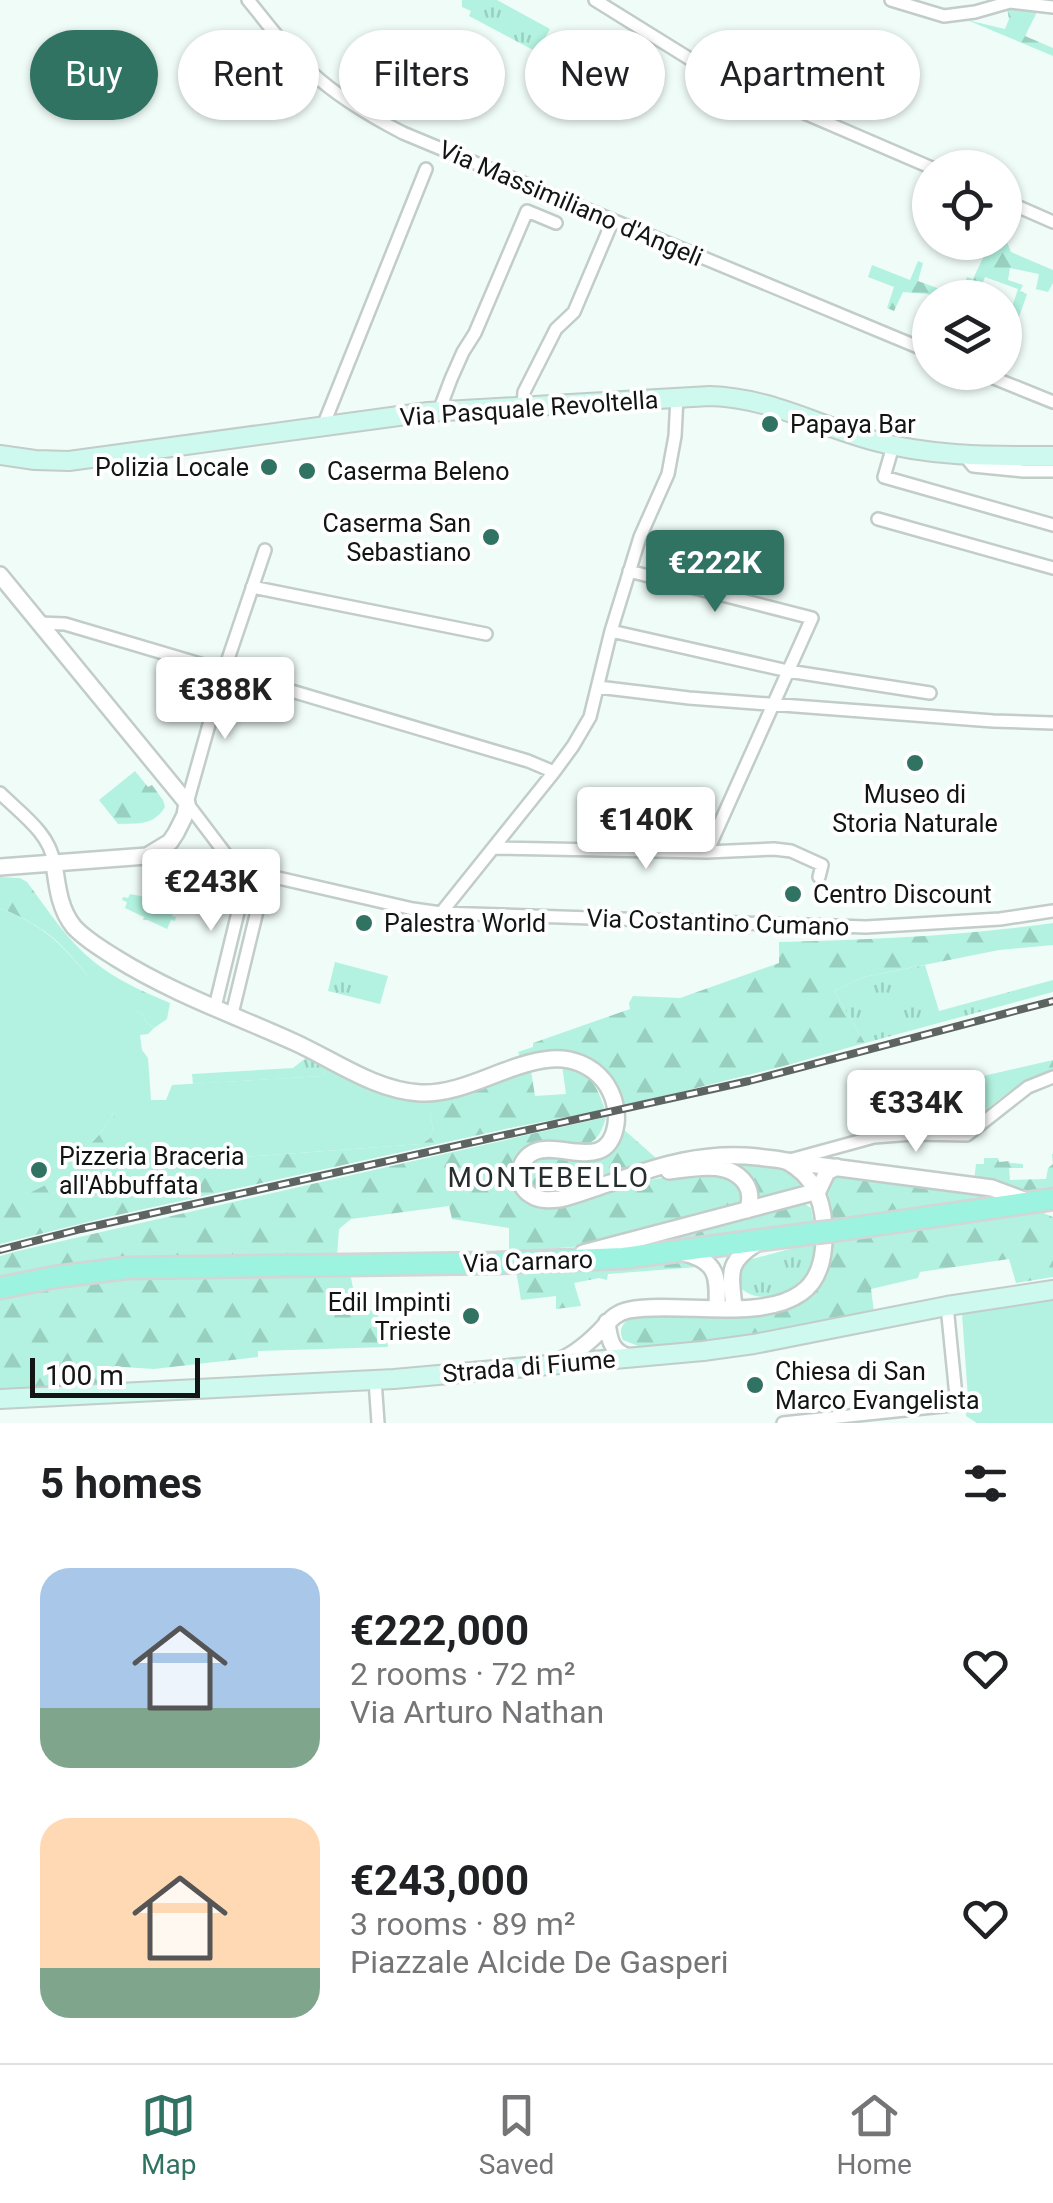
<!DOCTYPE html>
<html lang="en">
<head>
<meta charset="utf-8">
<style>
  body { margin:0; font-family:Roboto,sans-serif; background:#f2f2f2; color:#202124; height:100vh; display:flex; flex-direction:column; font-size:38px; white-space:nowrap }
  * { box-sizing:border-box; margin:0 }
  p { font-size:32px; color:#757577 }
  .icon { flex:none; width:55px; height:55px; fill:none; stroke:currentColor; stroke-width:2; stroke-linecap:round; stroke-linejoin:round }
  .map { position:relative; height:1423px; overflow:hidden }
  .sheet { display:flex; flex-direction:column; background:#fff; flex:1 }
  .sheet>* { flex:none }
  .top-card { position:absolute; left:30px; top:30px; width:995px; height:90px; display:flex; gap:20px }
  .fabs { position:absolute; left:912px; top:150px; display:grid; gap:20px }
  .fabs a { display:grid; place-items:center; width:110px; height:110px; border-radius:50%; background:#fff; box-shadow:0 2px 8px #0004; font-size:50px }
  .scale { position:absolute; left:30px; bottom:25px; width:170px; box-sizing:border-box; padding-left:10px; border:5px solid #121514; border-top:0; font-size:28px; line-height:35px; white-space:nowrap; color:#121514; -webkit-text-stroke:8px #fff; paint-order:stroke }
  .price { position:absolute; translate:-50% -85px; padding:0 22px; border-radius:10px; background:#fff; color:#222; font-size:32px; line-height:65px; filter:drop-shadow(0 2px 5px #0008) }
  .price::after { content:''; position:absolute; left:50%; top:60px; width:30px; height:22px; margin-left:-15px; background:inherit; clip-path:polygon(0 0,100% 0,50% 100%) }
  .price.selected { background:#317363; color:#fff }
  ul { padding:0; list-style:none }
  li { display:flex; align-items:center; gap:30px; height:250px; padding:0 40px }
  li span { display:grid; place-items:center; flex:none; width:280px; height:200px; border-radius:30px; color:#555 }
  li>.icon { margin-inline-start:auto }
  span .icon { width:120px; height:120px; fill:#fffc; stroke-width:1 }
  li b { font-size:42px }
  h2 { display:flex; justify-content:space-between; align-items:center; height:120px; padding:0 40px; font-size:42px }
  .chip { padding:0 35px; border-radius:45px; background:#fff; box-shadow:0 2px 8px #0004; font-size:35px; line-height:90px }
  .chip.selected { background:#317363; color:#fff }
  .tab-bar { display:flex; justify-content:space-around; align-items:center; height:140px; border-top:2px solid #e0e0e0; background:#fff; font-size:28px; color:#757577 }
  .tab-bar a { display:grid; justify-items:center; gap:5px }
  .tab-bar .selected { color:#317363 }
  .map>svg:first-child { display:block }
</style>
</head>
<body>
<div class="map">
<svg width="1053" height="1423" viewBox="0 0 1053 1423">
  <defs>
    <pattern id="grass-tufts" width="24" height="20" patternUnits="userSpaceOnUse" patternTransform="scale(2.5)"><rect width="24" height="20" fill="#b3f2e0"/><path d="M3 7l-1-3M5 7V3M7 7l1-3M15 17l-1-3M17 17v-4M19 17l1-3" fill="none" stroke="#99cfbf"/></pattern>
    <pattern id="forest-firs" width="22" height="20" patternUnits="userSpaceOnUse" patternTransform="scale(2.5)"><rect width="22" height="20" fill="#b3f2e0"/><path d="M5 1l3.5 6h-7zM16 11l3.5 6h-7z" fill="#99cfbf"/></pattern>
  </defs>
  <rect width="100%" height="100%" fill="#f0fcf8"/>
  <path fill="url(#grass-tufts)" d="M462,0H497L550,29L537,52L469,16L471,11L462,7Z
    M335,962L388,976L380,1004L328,991Z
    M925,965L939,1011L1053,980V992L865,1043L834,991L864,977Z
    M307,1057L328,1067L322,1076L193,1084L192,1074L293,1068Z
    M815,1242C815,1257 811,1271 800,1281C784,1297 756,1304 740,1287L741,1266L745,1261Z"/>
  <path fill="url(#forest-firs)" d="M1007,8L1038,10L1025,36L1053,48V56L967,20L1005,29L1009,19Z
    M1005,219L1016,224L1009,233L1007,242L1011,252L1053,270V283L1048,292L1036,289L1039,274L1010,268L1008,280L1023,285L1020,291L1027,294L1019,317L1010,313L1018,289L985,277L977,297H938L927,294L903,292L894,311L887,308L894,287L868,277L872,265L910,280L918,261L923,263L918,281L959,296L967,277L973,279L990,243L1005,242Z
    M135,771L148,787L152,785L163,800L165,807C153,826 139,823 118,824L99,800Z
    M0,877L20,878L27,882C47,909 67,940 93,961C116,980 144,992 170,1003L167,1019L154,1028L147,1023L142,1014L128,1007L137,996L93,968L87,975C59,939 43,926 0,908Z
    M1053,923V945L999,950L864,977L834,991L865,1043L784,1066L624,1106C600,1049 577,1047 521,1059L518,1052L533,1047V1043L630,1009L629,1003L633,996L680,998L779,963V942C870,940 962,936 1053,923Z
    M1053,1060V1069C1020,1082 997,1099 972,1123L970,1079Z
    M562,1065C590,1072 596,1083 605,1110L515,1127L104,1218L0,1244V1194C14,1191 25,1185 38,1179C70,1161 100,1144 115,1109L118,1152L101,1165L125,1168L128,1185L242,1157L421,1144L430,1138L433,1128L430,1113L447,1097L531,1071L535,1096L566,1094Z
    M606,1117C592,1172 556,1124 526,1149C518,1155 511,1164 511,1175C512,1190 523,1205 538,1207C565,1212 594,1195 619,1188C654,1177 697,1171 733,1178L745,1194L743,1203L583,1246L509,1252V1228L452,1219L449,1206L351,1219L339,1229L337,1255L103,1260L38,1270L0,1279V1256L18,1251Z
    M622,1128L656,1158L603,1178L609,1174L565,1176L541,1187L550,1191C535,1191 529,1185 529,1169C548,1141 588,1179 611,1150C615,1144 618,1135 622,1128Z
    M1052,1154H1053V1188L1038,1192L974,1181L976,1164H984V1158H998L999,1162L1009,1161L1010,1163L1023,1164V1168H1009L1010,1180L1046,1179L1048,1168L1053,1164Z
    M726,1162L778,1168L804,1181L805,1186L756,1202C748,1182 748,1171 726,1162Z
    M839,1173L1001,1197L832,1223L826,1189L829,1179Z
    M805,1204L811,1208L814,1225L650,1247C686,1227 764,1211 805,1204Z
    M1031,1208L1053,1217V1277L1016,1283L1009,1259L920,1272L918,1278L871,1289L874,1312L712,1341L638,1346L623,1340C617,1327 625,1321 636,1315L775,1313C817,1303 828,1279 834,1239Z
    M680,1261L698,1267L608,1274L607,1280L599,1278L574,1283L581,1306L556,1309V1296L521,1300L516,1270L597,1268Z
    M350,1273L356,1303L378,1314V1336L387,1338L388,1347L258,1351V1357L154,1369L123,1367L98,1386L0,1389V1298L17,1292L80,1279Z"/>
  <path fill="#b3f2e0" d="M130,894L151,898L174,907L172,916L176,917L175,921L171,920L167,929L148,920H143L144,917L125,908L127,902L122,900L123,897L128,898Z
    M0,908C41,925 59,940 87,975L93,967L138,996L129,1007L142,1014L147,1023L154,1028L148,1034L140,1035L142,1050L148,1058L151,1100H166L172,1085L322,1076L328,1067L447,1097L442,1109L430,1113L433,1128L430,1138L421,1144L243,1157L244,1173L239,1175L127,1185L125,1169L110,1179L102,1178L99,1171L101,1165L118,1152L114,1111C105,1132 90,1145 73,1160L77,1169L20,1198L13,1192L0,1194Z
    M1053,1300V1423H977L966,1416L968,1398L962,1314Z"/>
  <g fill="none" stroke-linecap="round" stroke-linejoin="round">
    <g stroke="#c2cdc9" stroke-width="16">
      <path id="minor" d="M248,0C268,24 287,51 311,72C338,97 370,116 403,133L930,352
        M595,0L690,59L765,96L932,168
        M891,0L944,16L975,12L1010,2L1053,7
        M1005,201L1053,222
        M979,372L1053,402
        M523,406L524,392L556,329L574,312L613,220
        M439,411L451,379L463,352L475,333L527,211L556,223
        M323,426L426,169
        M893,446L884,477L1053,525
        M964,455L973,466L1023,471H1053
        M878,519L1053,568
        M629,571L812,618L707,852
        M252,587L486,634
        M40,623L65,624L528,761L554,772
        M611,631L788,671L930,693
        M598,687L689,698L993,721L1053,723
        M0,793C20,813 50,833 54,863
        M494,848L707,852L774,849L791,851L822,865L819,877
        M149,856L248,871L413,909L441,913L866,927L1000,919L1053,911
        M237,869L187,803L224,671L265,550
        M441,913L554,772L573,746L590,717L611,631L640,537L668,474L675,436L677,397
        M215,1007L248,871
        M232,1014L266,874
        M790,1160L874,1137L913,1134L967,1135L1028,1087L1053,1077
        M375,1380L378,1423
        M783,1423L952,1405L956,1396L947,1306"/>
    </g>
    <g stroke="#c2cdc9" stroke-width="20">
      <path id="tertiary" d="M0,575L187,803L185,815L176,833L170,842L147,856L0,867
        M54,863C57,884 59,909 74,927C86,940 102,949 116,958C172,993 234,1015 294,1042C334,1060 374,1090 420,1093C465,1095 506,1063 551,1059C571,1057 591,1065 604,1081C613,1093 618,1109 616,1124C608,1175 560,1140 534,1152C517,1160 514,1185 531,1195C540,1201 550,1200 560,1199C577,1195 594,1188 610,1183C660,1165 705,1151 758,1157C767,1159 780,1158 788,1162C813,1176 822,1198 824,1225C825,1249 823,1278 801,1293C761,1322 677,1301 629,1310C614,1313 609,1322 599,1332C587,1344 573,1356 556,1362
        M786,1161L992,1188L1032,1203
        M669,1171C694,1168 732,1159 747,1186C751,1194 751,1201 747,1210
        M583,1253L818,1191L827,1172L837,1167
        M684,1253C718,1261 718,1277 717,1308
        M734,1308C731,1274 725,1263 757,1243
        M607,1322C609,1339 611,1352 629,1357"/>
    </g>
    <g stroke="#c2cdc9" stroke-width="22">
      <path id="secondary" d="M0,455L35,460L69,461L428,412L710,396C772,398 817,426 875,441C932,457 994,456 1053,456
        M0,1399L394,1379L703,1351L754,1344L947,1306L1053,1290"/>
    </g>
    <g stroke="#d4d5d5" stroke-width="25">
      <path id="primary" d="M833,1231L1053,1199
        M0,1288L55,1277L127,1268L496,1263L623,1258L815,1233"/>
    </g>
    <use href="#minor" stroke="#fff" stroke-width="11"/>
    <use href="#tertiary" stroke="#fff" stroke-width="15"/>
    <use href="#secondary" stroke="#cdf9ef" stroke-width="18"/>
    <use href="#primary" stroke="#9bf3e0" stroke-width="20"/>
    <g stroke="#5e6462" stroke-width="8">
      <path id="rail" d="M0,1250L81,1229L749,1081L1053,1001"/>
    </g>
    <use href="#rail" stroke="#fff" stroke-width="4" stroke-dasharray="11" stroke-linecap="butt"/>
    <g stroke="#d4d5d5" stroke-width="25" stroke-linecap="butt">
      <path id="primary-bridge" d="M815,1233L833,1231"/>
    </g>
    <use href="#primary-bridge" stroke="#9bf3e0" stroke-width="20"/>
  </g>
  <g fill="#317363" stroke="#fff" stroke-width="4">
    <circle cx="770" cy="424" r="10"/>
    <circle cx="269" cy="467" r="10"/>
    <circle cx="307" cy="471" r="10"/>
    <circle cx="491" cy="537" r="10"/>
    <circle cx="915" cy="763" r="10"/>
    <circle cx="793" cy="894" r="10"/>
    <circle cx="364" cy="923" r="10"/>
    <circle cx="39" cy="1170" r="10"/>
    <circle cx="471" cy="1316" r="10"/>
    <circle cx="755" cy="1385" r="10"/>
  </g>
  <g text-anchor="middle" stroke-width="8" stroke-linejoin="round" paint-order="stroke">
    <g font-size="25" fill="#121514" stroke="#fff">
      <text transform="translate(571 203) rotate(23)" y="9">Via Massimiliano d'Angeli</text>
      <text transform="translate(529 408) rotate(-4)" y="9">Via Pasquale Revoltella</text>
      <text transform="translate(718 922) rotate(2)" y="9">Via Costantino Cumano</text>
      <text transform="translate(528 1261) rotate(-2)" y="9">Via Carnaro</text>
      <text transform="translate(529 1366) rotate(-5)" y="9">Strada di Fiume</text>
    </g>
    <g font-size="25" fill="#121514" stroke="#fff" text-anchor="start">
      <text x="790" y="433">Papaya Bar</text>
      <text x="249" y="476" text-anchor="end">Polizia Locale</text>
      <text x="327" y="480">Caserma Beleno</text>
      <text x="471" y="532" text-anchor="end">Caserma San<tspan x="471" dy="29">Sebastiano</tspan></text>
      <text x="915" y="803" text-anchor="middle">Museo di<tspan x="915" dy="29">Storia Naturale</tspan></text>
      <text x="813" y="903">Centro Discount</text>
      <text x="384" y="932">Palestra World</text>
      <text x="59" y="1165">Pizzeria Braceria<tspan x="59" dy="29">all'Abbuffata</tspan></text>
      <text x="451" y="1311" text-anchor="end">Edil Impinti<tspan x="451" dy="29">Trieste</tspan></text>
      <text x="775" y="1380">Chiesa di San<tspan x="775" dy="29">Marco Evangelista</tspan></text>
    </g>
    <g font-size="28" letter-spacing="2.5" fill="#262f2d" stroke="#fff">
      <text x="549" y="1187">MONTEBELLO</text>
    </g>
  </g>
</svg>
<div class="fabs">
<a><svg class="icon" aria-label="locate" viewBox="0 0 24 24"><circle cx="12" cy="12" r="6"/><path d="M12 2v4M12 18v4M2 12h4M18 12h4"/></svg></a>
<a><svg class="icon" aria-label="layers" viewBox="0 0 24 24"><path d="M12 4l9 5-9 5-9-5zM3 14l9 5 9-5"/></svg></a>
</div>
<div class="scale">100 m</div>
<b class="price selected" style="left:715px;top:615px">€222K</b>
<b class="price" style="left:225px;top:742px">€388K</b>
<b class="price" style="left:646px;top:872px">€140K</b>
<b class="price" style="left:211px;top:934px">€243K</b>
<b class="price" style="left:916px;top:1155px">€334K</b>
<div class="top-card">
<a class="chip selected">Buy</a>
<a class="chip">Rent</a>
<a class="chip">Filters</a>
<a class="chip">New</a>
<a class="chip">Apartment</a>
</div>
</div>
<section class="sheet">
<h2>5 homes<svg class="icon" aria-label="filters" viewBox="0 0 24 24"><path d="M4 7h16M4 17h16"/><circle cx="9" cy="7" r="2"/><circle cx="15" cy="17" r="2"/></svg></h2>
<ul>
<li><span style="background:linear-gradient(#a9c7e8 70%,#7fa58c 0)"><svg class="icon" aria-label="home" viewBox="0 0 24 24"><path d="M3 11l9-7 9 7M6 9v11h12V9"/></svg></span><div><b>€222,000</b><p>2 rooms · 72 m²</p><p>Via Arturo Nathan</p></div><svg class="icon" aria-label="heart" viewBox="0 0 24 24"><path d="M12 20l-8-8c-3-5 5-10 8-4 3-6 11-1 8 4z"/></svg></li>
<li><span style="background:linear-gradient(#ffd9b3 75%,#7fa58c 0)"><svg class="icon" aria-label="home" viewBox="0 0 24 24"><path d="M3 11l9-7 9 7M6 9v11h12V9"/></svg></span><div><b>€243,000</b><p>3 rooms · 89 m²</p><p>Piazzale Alcide De Gasperi</p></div><svg class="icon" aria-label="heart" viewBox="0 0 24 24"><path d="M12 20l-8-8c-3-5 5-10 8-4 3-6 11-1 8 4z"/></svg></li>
</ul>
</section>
<nav class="tab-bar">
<a class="selected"><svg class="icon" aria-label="map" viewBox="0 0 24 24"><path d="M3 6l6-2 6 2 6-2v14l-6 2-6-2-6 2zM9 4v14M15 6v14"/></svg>Map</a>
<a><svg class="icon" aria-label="saved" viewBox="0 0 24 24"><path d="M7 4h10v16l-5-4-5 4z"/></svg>Saved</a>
<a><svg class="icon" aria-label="home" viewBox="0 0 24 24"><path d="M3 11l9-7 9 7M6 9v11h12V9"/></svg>Home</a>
</nav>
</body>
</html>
